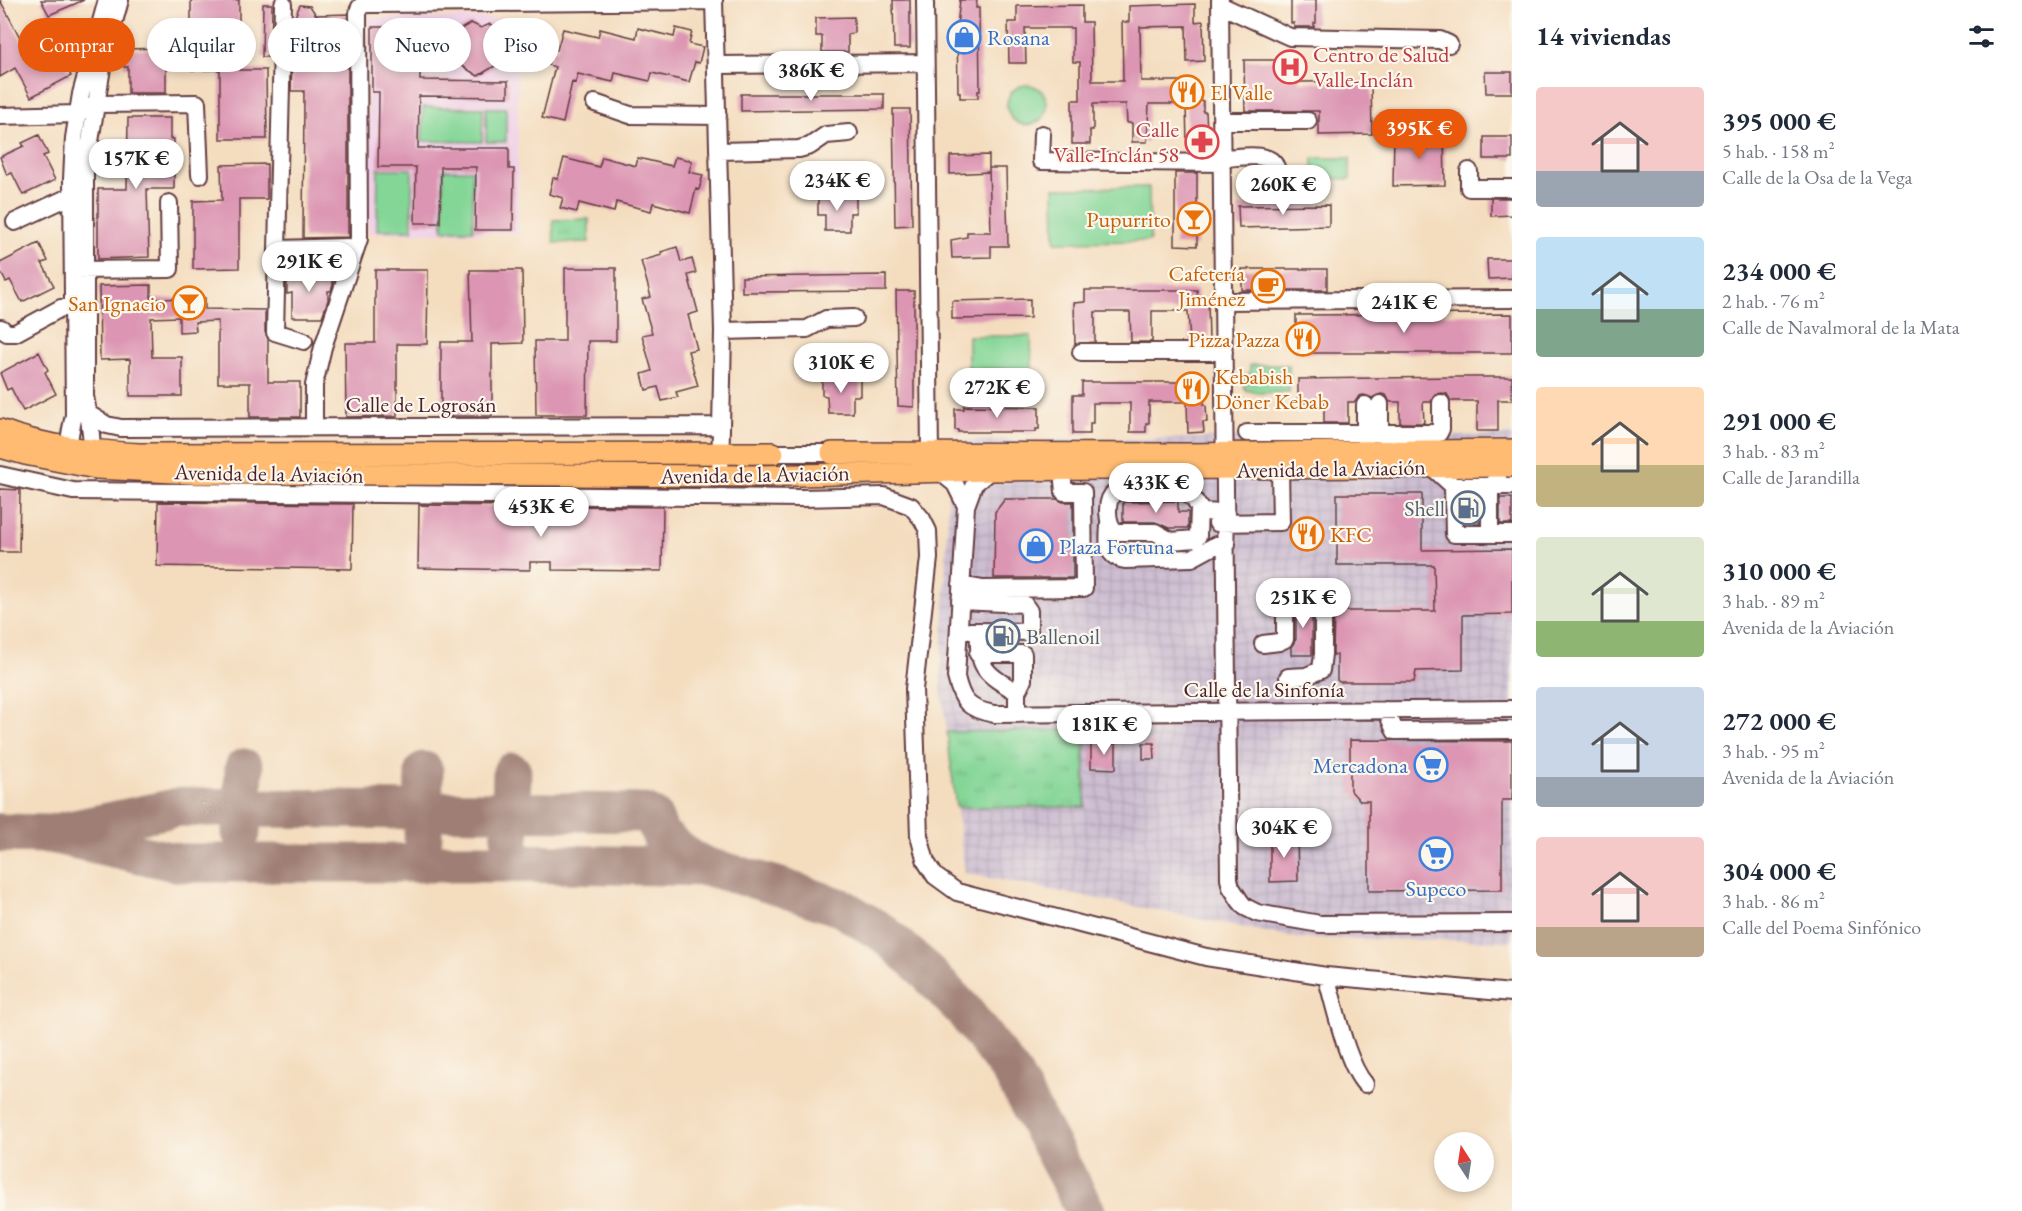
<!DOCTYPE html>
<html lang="es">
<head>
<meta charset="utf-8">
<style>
  body { margin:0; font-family:"EB Garamond",serif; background:#f2f2f3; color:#1f2937; height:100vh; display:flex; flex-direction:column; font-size:22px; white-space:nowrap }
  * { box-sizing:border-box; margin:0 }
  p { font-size:20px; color:#747a83 }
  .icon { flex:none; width:33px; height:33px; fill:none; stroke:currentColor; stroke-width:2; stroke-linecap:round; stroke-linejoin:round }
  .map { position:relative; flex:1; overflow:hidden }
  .side { display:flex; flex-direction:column; background:#fff; width:510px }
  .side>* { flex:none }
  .hud { position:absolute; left:18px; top:18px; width:570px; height:54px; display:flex; gap:12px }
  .needle { width:39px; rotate:348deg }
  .tools { position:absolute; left:1434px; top:1132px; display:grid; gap:12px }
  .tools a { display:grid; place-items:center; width:60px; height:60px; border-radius:50%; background:#fff; box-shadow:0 3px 9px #0003; font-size:30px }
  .price { position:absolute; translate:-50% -51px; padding:0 14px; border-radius:21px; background:#fff; color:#222; font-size:20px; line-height:39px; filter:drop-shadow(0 2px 3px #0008) }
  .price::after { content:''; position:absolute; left:50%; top:36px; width:18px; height:14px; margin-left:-9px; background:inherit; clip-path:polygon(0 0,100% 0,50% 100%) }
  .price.selected { background:#ea580c; color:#fff }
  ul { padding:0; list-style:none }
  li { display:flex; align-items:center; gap:18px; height:150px; padding:0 24px }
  li span { display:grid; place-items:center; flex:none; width:168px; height:120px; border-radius:6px; color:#555 }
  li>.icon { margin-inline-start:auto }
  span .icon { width:72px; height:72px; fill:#fffc; stroke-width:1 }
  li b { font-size:26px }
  h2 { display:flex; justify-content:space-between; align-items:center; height:72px; padding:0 24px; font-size:26px }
  .chip { padding:0 21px; border-radius:27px; background:#fff; box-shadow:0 3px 9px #0003; font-size:21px; line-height:54px }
  .chip.selected { background:#ea580c; color:#fff }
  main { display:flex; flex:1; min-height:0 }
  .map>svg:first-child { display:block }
</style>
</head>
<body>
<main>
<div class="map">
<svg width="1512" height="1211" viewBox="0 0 1512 1211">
  <defs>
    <pattern id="industrial-grid" width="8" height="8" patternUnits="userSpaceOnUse" patternTransform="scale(1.5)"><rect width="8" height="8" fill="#cdbed2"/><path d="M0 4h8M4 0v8" fill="none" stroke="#b2a3b4"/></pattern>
    <pattern id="park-tufts" width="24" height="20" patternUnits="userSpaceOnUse" patternTransform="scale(1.5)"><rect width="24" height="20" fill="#84d697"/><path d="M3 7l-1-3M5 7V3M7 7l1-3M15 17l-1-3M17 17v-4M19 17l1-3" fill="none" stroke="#74b782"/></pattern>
  </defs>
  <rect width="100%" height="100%" fill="#fbf7ec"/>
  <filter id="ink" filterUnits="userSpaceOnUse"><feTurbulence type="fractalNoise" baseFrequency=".0167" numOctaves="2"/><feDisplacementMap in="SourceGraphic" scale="12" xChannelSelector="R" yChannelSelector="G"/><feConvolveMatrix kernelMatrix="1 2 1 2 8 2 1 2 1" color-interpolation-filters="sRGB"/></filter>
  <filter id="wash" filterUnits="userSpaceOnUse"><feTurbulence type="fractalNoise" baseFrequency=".008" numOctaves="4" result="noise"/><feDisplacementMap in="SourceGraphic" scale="24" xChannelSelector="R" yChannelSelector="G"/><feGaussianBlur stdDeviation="1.35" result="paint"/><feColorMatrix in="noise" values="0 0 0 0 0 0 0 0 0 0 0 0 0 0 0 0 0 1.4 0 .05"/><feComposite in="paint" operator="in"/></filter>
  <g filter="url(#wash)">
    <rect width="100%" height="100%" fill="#f4ddbf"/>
    <path fill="#efd0e6" d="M368,18H518V233H368Z"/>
    <path fill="url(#industrial-grid)" d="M1512,435V941L1298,938L965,873L941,686L948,514V441Z"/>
    <path fill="url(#park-tufts)" stroke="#677a61" stroke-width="1.5" d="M1313,158H1350V179H1313Z
      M589,219V242L554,243L553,220Z
      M1250,365H1289V392L1258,393L1246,390L1242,382L1243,375H1250Z
      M1084,730L1085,807H956L947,732Z"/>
    <path fill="#84d697" stroke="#677a61" stroke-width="1.5" d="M1007 105a20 20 0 1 1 40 0a20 20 0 1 1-40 0Z
      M423,107L483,108L482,142L422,141Z
      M486,108H506V142H486Z
      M378,169H412V230H377Z
      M443,170H472L473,230H443Z
      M1149,187L1150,241L1055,242L1054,188Z
      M968,336H1031L1032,369H968Z"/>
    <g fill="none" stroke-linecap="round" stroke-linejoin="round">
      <path stroke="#9f7e75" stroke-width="39" d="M0,833L50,834L179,863H510L708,867
        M241,833L244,768
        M50,834L179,807L645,813L653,817L661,836L692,860L708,867L774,885L842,908L883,933L922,967L964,1011L1013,1075L1086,1211
        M423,837L424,771
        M510,837L512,772"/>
    </g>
    <g id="blocks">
      <path fill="#dc95b2" d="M0,0L32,60L56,47L71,76L31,97L15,68L0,77Z
        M41,0H84L49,15Z
        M220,0H239V70H266L267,139H220V70H191V1Z
        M893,0H910V48H894Z
        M960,0H977L976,8H979L980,91H978V98H960V92H958L957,26Z
        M1291,0H1316V23H1314V27H1294V23H1291Z
        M263,4H272L271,57H262Z
        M1195,4V22L1203,21L1204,61L1187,62L1186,26L1140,27L1141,81H1196L1195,101H1203V112H1206L1207,131H1204V144H1187L1186,104H1149L1147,142H1132V123H1127L1126,104H1093V130H1090V144H1072V100H1080V62H1073V28H1025L1026,63H1009L1008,22H1017V6L1082,5V22H1091L1092,81H1123L1122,22H1129V6Z
        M300,5L310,6L316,15L348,14V237L303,238L304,91H291L293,21Z
        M854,17V33L848,34V52H822V36H816V18Z
        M471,23L481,28L490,24L506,34H518V45L509,46L508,58L478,76L451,59L450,46L459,41V30Z
        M372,27H428V42H420V80L508,81V97L419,96L418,148H509V169H514L513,230H475L476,167H441L440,223H415L416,167H378L379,92H372Z
        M638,28L674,37L676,28L692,32L689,44L703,47L699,63L695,62L689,82L652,73L650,81L615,73L613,82L578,74L575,83L572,82L563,123L542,118L555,67L548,65L552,49L557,50L563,29L598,37L600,29L636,38Z
        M170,48V68H166V93H128V67H124V49Z
        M1244,60H1299L1300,82L1371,81L1372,134L1319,135V111H1245Z
        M1485,72H1512V93H1486Z
        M741,94H884V109L741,111Z
        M893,109H910L912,225L895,226Z
        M128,118H170V139H174V189H147L149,257L98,259V189H127Z
        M1444,133L1445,185L1393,186L1394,134Z
        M39,135L48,154L43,156L55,180L23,195L12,173L7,175L0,157L24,146L22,143Z
        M1484,137H1512V159H1484Z
        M989,155V172L950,174V156Z
        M602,157L636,166L638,158L672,166L675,157L692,161L689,172L703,175L699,190L696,189L690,213L653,203L651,211L616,202L614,212L579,203L577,212L560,208L563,198L549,194L553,178L558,179L564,158L599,167Z
        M267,164V199H239V268L193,269V201L222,200L221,165Z
        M989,168H1006L1008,246H991V257L952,258L951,240L967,237V232H991Z
        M1175,173H1197V246L1175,245Z
        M818,197H856V213H850V231H825V215H818Z
        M1491,198H1512V215L1491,216Z
        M1329,205V226L1239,228L1238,206Z
        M39,243L48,261L42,263L54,286L22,302L10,280L6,282L0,271V263Z
        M677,247L681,262L692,259L696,273L688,275L698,312L688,315L697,349L688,351L698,386L676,392L678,397L662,401L658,387L646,390L642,374L652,371L642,335L652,333L642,299L651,297L641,261L662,255L661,252Z
        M1487,259H1512V278L1488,279Z
        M565,268H616V341H588L587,415H536L535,341H565Z
        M1242,269H1327V290H1242Z
        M375,270H428L427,344H397V416L346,417L345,343H375Z
        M470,270H522L523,343L492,344V416H441V342H472Z
        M305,272L332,273L333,285L331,291H328V300L322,317H292V293L287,294V273Z
        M886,275V291L742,292V277Z
        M151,285V299L205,298V309L265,310V332L268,339V382H300V417H250V383H218V321L195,322L196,331L179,332V317L151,318L152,357H182V396H130V359L100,360L99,286Z
        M1085,290H1197L1198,300L1208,301L1209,342L1190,341L1188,311H1152V342H1131L1130,312H1095V342L1075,344L1074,303L1085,302Z
        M896,291H914V407L898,406Z
        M1030,299V318L952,319V301Z
        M1512,314V353H1296V315Z
        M39,352L48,370L45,372L56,394L23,411L11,388L7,390L0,373Z
        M860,377V396H853V413H828L827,396L822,395V379Z
        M1460,377H1512V400H1498V431H1477V401H1451L1447,394L1442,393L1435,394L1431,402H1423L1424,423H1400V402H1390L1386,395L1381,394L1372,398L1364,395L1359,396L1355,402H1348V423H1324V402L1298,403V379Z
        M1082,382H1196V395H1204V405H1206L1207,422H1203L1204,432L1188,433L1187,402H1149V423H1146V432H1130V403H1093V423H1090V434H1073V395H1082Z
        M964,406L1039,407V429H1036V432H958V430H955V409H964Z
        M0,489L20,490L19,552H0Z
        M1337,494H1422V550L1512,549V614L1463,615V670L1416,671L1414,682H1339L1337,680V655H1333L1334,611H1435L1434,565H1337Z
        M1500,498H1512V524H1500Z
        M1005,499H1057L1063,502H1073V578H994L995,512Z
        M1178,501V512H1188V528H1169L1155,522H1123V502Z
        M158,502L353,504L352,569L157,566Z
        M419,505L531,506V515H553V506L663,507L662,571L552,570V562H530V570L418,568Z
        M1464,510H1479V524H1464Z
        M1300,600H1310L1312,603V655H1291V647L1296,639V604Z
        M1350,740L1512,741V800H1502V890L1369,891V801H1360L1350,790Z
        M1143,743H1154L1155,759H1143Z
        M1091,744H1116V769L1091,768Z
        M1297,835L1298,881L1270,882V836Z"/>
    </g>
  </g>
  <g filter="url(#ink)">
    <use href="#blocks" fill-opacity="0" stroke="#643c41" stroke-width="1.5"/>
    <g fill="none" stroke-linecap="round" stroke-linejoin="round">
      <g stroke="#643c41" stroke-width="20">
        <path id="minor" d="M107,0L81,94L74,138L72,179L74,415C70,435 64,448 79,466C82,463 87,459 90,455C95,447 87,408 85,396V172L103,62L120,0
          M714,0L723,331L720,476
          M925,0L930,454L939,471L955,484L966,506
          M1220,0L1229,879L1231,887L1240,901L1245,907L1257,913L1320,924L1512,923
          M283,4L275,332L304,341
          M1220,5L1290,37L1440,40L1449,44
          M718,65L924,63
          M595,103L630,115L718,116
          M0,116L77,114L95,104L197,103L200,175
          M1222,121H1308
          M1042,134L1041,161L1223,163
          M719,151L799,149L810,146L826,135L849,133
          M1222,158C1238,158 1269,150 1276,167
          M1469,171V188H1512
          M15,222L73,195
          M277,249L348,247
          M75,270L170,269L169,203
          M1224,301L1512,299
          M1,328L7,333H15L61,308L84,305
          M723,331L807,329L826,319L854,318
          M1081,352H1224
          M87,413L107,425L121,428L721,426
          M314,427V385L323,347L359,239L358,13C359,3 366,4 374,4L714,1
          M1247,433H1439L1441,429V403
          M1380,434V404
          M1365,445V405
          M773,453H832
          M1431,466L1453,486H1512
          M991,470L974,484L966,506L956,677C962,702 968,709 994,714L1512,709
          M0,475L73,491L802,498L884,496L911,506L922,519L928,531L929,558L914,689L919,836L926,862L935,876L957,892L1206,957L1326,976L1512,993
          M1453,486L1454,534H1512
          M1454,500L1490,499
          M1199,508L1198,536L1195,539L1171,541L1155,532H1116C1106,524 1105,500 1115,492L1121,491L1182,490L1193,498L1202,512L1226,513
          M1109,522C1109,540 1103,556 1125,560L1192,558L1216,545L1227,544
          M1217,523L1281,522L1280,468
          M1490,534V486L1498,478
          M961,585L983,589L1084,588L1083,492H1064L1062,470
          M960,601L1024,604L1029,611V632L979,631
          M970,631H979C977,669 986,674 1017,692V714
          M1263,644L1279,642L1285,639V601L1290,592L1299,590H1314L1323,598V654L1321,670L1306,676L1288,677
          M978,654H1023V680L1017,692
          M1386,710L1395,731L1512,730
          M1326,976C1335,1005 1346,1063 1365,1084"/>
      </g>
      <g stroke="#643c41" stroke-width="24">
        <path id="major" d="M0,430C43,447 93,451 139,454L773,453
          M0,447L25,454L96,468L193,473L760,476L991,470L1512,466
          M832,453L1186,454L1512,450"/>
      </g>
      <use href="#minor" stroke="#fff" stroke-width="16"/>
      <use href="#major" stroke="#febb71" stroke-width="21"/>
    </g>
  </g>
  <defs>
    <g id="shop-ring" transform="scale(1.725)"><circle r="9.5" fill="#fbf7ec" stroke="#3f7fe0" stroke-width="1.5"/><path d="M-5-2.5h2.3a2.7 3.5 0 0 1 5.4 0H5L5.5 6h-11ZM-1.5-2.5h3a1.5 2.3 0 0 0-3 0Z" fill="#3f7fe0"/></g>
    <g id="hospital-ring" transform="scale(1.725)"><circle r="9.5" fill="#fbf7ec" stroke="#e0444e" stroke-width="1.5"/><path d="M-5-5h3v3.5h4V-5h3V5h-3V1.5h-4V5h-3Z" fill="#e0444e"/></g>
    <g id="restaurant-ring" transform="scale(1.725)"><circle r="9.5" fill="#fbf7ec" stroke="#e8710a" stroke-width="1.5"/><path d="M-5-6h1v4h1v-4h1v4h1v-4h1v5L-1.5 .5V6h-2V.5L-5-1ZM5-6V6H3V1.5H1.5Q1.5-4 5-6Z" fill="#e8710a"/></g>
    <g id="pharmacy-ring" transform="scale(1.725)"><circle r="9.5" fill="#fbf7ec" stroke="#e0444e" stroke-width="1.5"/><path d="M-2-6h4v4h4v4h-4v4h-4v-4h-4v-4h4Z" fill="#e0444e"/></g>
    <g id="bar-ring" transform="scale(1.725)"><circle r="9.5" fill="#fbf7ec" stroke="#e8710a" stroke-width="1.5"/><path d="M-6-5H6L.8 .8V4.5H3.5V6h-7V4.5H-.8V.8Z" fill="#e8710a"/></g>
    <g id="cafe-ring" transform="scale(1.725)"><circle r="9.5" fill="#fbf7ec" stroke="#e8710a" stroke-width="1.5"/><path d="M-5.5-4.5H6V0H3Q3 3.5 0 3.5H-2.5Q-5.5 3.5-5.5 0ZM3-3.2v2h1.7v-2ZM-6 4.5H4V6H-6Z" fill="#e8710a"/></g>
    <g id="fuel-ring" transform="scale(1.725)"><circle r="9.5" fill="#fbf7ec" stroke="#5c6f8a" stroke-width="1.5"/><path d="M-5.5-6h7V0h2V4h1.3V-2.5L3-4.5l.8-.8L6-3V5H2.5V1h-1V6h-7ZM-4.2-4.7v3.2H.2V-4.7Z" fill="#5c6f8a"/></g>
    <g id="supermarket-ring" transform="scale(1.725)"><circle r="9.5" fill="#fbf7ec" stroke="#3f7fe0" stroke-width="1.5"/><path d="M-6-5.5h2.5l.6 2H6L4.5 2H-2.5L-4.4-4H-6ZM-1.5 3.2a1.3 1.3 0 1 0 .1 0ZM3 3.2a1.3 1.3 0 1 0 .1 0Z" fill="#3f7fe0"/></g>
  </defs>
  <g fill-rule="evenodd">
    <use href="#shop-ring" x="964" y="37"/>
    <use href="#hospital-ring" x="1290" y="67"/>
    <use href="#restaurant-ring" x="1187" y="92"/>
    <use href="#pharmacy-ring" x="1202" y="142"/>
    <use href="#bar-ring" x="1194" y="219"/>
    <use href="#cafe-ring" x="1268" y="286"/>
    <use href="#bar-ring" x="189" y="303"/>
    <use href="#restaurant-ring" x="1303" y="339"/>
    <use href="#restaurant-ring" x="1192" y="389"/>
    <use href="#fuel-ring" x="1468" y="508"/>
    <use href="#restaurant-ring" x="1307" y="534"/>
    <use href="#shop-ring" x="1036" y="546"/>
    <use href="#fuel-ring" x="1003" y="636"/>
    <use href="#supermarket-ring" x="1431" y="765"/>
    <use href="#supermarket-ring" x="1436" y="854"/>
  </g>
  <g text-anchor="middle" stroke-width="4.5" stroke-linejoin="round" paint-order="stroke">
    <g font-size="22" fill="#366cbe" stroke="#fbf7ec" text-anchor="start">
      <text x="987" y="45">Rosana</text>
      <text x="1059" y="554">Plaza Fortuna</text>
      <text x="1408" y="773" text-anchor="end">Mercadona</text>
      <text x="1436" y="896" text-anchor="middle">Supeco</text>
    </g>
    <g font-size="22" fill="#be3a42" stroke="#fbf7ec" text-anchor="start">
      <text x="1313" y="62">Centro de Salud<tspan x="1313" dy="25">Valle-Inclán</tspan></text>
      <text x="1179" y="137" text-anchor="end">Calle<tspan x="1179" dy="25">Valle-Inclán 58</tspan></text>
    </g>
    <g font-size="22" fill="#c56008" stroke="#fbf7ec" text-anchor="end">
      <text x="1210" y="100" text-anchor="start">El Valle</text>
      <text x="1171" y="227">Pupurrito</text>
      <text x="1245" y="281">Cafetería<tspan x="1245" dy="25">Jiménez</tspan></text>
      <text x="166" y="311">San Ignacio</text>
      <text x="1280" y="347">Pizza Pazza</text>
      <text x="1215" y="384" text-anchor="start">Kebabish<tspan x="1215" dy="25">Döner Kebab</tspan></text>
      <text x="1330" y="542" text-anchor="start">KFC</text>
    </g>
    <g font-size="22" fill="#4a1f2b" stroke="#fbf7ec">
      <text x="421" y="412">Calle de Logrosán</text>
      <text transform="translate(1331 468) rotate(-1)" y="8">Avenida de la Aviación</text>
      <text transform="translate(269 473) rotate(1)" y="8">Avenida de la Aviación</text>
      <text transform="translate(755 474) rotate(-1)" y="8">Avenida de la Aviación</text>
      <text x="1264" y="697">Calle de la Sinfonía</text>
    </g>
    <g font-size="22" fill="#4e5e75" stroke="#fbf7ec" text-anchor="end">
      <text x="1445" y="516">Shell</text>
      <text x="1026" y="644" text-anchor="start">Ballenoil</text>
    </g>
  </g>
</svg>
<div class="tools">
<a><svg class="needle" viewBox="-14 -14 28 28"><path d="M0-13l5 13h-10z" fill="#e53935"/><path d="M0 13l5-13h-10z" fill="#747a83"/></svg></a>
</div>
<b class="price" style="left:811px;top:102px">386K €</b>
<b class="price selected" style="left:1419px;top:160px">395K €</b>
<b class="price" style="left:136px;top:190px">157K €</b>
<b class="price" style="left:837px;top:212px">234K €</b>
<b class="price" style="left:1283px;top:216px">260K €</b>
<b class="price" style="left:309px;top:293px">291K €</b>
<b class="price" style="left:1404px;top:334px">241K €</b>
<b class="price" style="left:841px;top:394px">310K €</b>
<b class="price" style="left:997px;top:419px">272K €</b>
<b class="price" style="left:1156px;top:514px">433K €</b>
<b class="price" style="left:541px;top:538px">453K €</b>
<b class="price" style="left:1303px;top:629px">251K €</b>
<b class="price" style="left:1104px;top:756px">181K €</b>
<b class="price" style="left:1284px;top:859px">304K €</b>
<div class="hud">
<a class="chip selected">Comprar</a>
<a class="chip">Alquilar</a>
<a class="chip">Filtros</a>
<a class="chip">Nuevo</a>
<a class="chip">Piso</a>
</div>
</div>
<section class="side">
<h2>14 viviendas<svg class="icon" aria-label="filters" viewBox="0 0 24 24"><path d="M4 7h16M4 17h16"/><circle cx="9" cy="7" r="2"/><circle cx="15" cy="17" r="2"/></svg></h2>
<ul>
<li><span style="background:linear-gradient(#f6c9c9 70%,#9aa5b1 0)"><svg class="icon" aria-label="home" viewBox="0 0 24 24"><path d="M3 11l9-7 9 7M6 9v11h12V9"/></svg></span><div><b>395 000 €</b><p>5 hab. · 158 m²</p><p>Calle de la Osa de la Vega</p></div></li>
<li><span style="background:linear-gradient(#bfe0f5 60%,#7fa58c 0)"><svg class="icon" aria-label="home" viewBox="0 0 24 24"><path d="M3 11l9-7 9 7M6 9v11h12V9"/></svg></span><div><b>234 000 €</b><p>2 hab. · 76 m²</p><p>Calle de Navalmoral de la Mata</p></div></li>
<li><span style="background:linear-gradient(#ffd9b3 65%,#c2b280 0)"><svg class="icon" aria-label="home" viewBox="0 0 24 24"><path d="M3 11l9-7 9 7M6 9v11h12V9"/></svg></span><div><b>291 000 €</b><p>3 hab. · 83 m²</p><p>Calle de Jarandilla</p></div></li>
<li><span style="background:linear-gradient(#dfe7d0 70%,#8fb573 0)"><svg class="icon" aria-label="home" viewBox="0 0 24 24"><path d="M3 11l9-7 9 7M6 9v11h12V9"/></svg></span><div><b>310 000 €</b><p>3 hab. · 89 m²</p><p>Avenida de la Aviación</p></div></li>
<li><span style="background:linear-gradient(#c9d6e8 75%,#9aa5b1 0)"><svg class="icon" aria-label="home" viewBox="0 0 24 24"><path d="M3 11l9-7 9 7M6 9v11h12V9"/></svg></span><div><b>272 000 €</b><p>3 hab. · 95 m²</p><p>Avenida de la Aviación</p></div></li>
<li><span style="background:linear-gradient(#f6c9c9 75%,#b9a48a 0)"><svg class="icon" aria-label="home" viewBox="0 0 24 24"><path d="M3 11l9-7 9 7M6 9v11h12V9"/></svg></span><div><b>304 000 €</b><p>3 hab. · 86 m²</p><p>Calle del Poema Sinfónico</p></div></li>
</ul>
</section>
</main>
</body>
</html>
